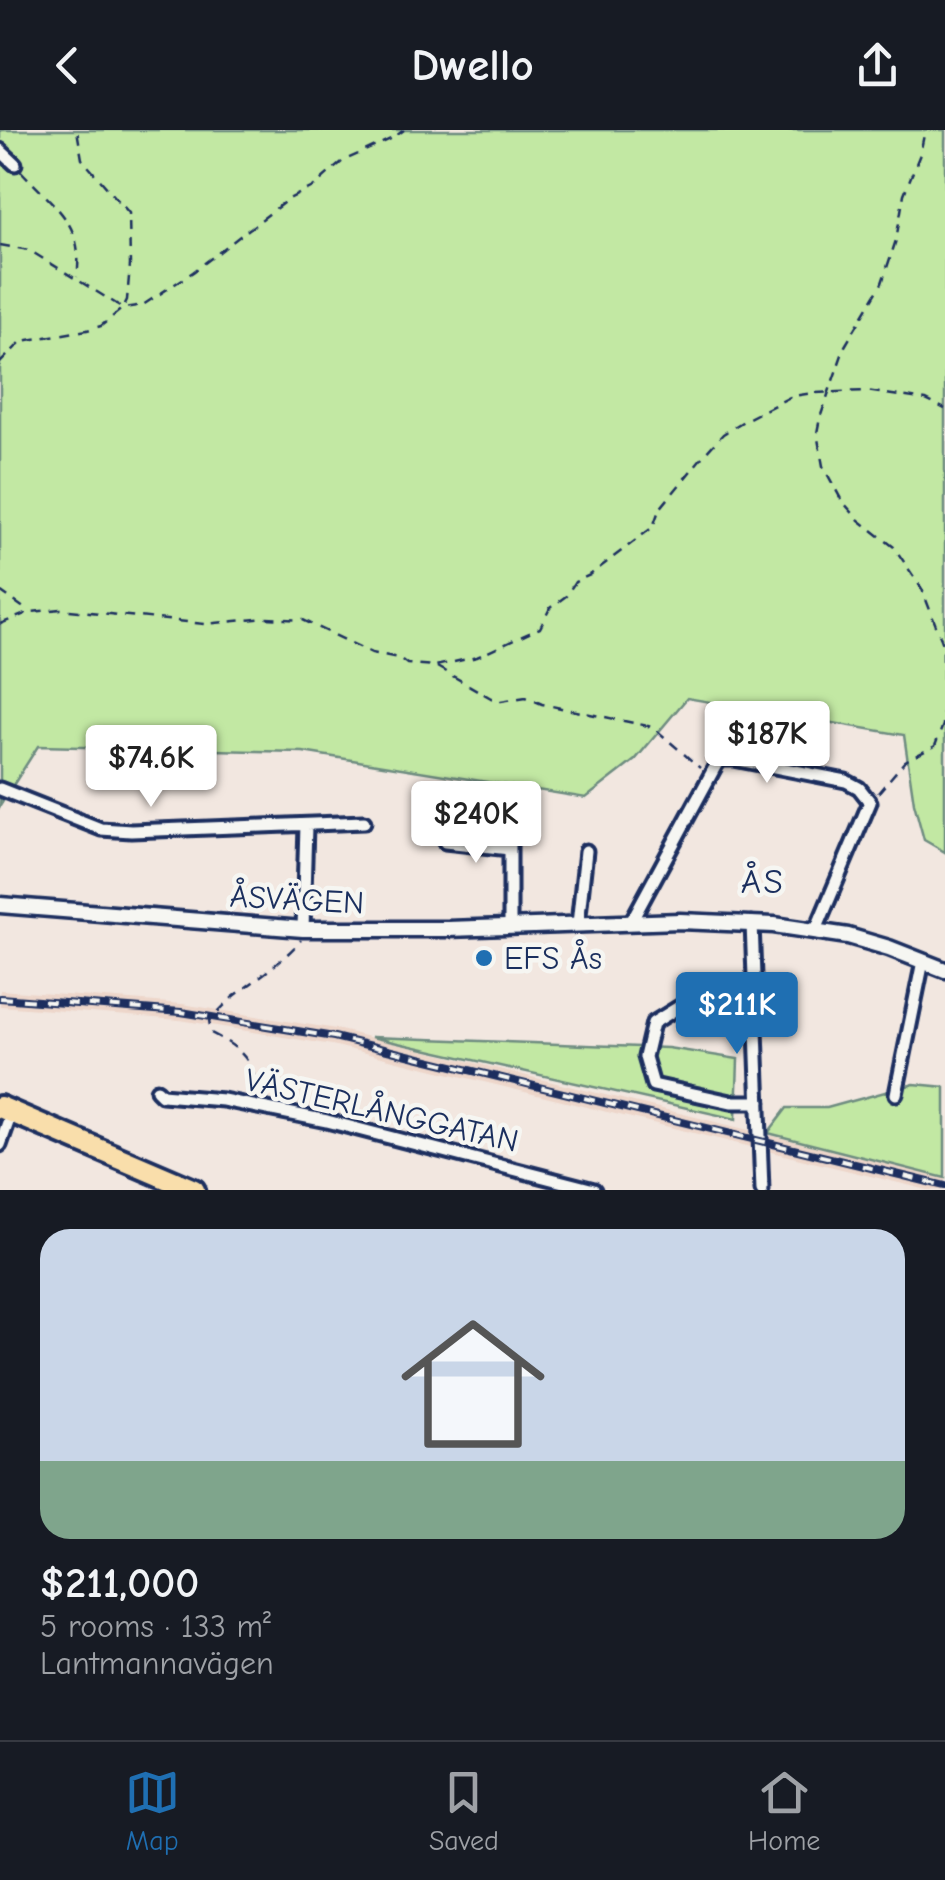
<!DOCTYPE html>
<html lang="en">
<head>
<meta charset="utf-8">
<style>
  body { margin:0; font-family:"Comic Neue",sans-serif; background:#242831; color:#f1f3f6; height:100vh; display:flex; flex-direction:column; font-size:38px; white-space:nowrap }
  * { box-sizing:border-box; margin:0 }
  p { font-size:32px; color:#9ea1a6 }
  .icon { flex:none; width:55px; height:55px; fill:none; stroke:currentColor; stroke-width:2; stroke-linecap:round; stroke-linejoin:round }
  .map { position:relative; height:1060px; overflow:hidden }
  .sheet { display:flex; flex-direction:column; background:#171b24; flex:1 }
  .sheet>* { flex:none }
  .price { position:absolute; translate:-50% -85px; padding:0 22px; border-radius:10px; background:#fff; color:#222; font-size:32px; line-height:65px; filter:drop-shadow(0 2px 5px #0008) }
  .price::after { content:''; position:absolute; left:50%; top:60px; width:30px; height:22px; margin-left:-15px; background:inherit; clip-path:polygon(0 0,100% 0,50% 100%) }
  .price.current { background:#1f6fb2; color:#fff }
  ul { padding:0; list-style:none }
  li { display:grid; align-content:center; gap:20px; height:530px; padding:0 40px }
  li span { display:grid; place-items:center; height:310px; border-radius:30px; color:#555 }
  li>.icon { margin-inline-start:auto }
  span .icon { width:180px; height:180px; fill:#fffc; stroke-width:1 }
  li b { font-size:42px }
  header { display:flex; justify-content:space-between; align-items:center; height:130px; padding:0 40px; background:#171b24; font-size:45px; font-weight:700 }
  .dock { display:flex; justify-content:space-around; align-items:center; height:140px; border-top:2px solid #363941; background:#171b24; font-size:28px; color:#9ea1a6 }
  .dock a { display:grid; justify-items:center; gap:5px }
  .dock .current { color:#1f6fb2 }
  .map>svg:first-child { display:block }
</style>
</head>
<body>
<header><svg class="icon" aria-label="back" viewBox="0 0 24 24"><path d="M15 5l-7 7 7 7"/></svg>Dwello<svg class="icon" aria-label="share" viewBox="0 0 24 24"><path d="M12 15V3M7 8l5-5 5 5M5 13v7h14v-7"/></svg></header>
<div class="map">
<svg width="945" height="1060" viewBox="0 0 945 1060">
  <rect width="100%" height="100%" fill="#f2e7e0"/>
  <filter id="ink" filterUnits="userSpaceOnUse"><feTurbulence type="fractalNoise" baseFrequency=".01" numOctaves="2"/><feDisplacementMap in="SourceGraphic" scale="20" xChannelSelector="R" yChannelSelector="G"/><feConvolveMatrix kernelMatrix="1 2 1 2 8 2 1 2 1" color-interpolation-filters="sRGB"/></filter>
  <g filter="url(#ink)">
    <path fill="#edd6ca" d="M0,860L182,874L336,899L945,1048V1060H928L332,915L180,890L0,876Z"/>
    <path fill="#c2e8a3" stroke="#6e8c80" stroke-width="2.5" d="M0,0H945V722L924,710L914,673L904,605L687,568L635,630L586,668L303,622L38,616L0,676Z
      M371,907L668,918L738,929L736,989Z
      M914,954L945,957V1048L768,1003L787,978H827Z"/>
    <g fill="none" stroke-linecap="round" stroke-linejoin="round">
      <g stroke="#1b2f5e" stroke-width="19">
        <path id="minor" d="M0,20L15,34
          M0,659L101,699L131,701L364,692
          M445,712L510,719
          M631,792L716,635L721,629H734L846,651L859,658L870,672L816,800
          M752,793L762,1060
          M578,794L586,721
          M510,796V703L523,695
          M303,799L306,695
          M755,869L679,877L653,893L645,927L653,955L731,972H759
          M157,960L162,965L223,970L327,991L594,1060
          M896,964L923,831
          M0,1015L12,981"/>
      </g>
      <g stroke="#1b2f5e" stroke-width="21">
        <path id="tertiary" d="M0,775L303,799H448L680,791L774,795L848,806L889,818L945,840"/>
      </g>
      <g stroke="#1b2f5e" stroke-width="28">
        <path id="trunk" d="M0,977L194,1060"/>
      </g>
      <path stroke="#1b2f5e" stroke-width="2.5" stroke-dasharray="10 8" stroke-linecap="butt" d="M21,41C54,77 85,93 77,147
        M0,115L29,120L123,178L127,170L130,135L129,83L82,29L77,0
        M0,233L22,211L87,200L101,196L123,178L143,175L193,142L287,70L313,57L343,31L393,8L404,0
        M0,461L28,481
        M0,494L30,482L61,479L205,494L265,488L303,490L372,523L399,528L407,534L435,536L477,527L540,498L550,478L566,466L575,452L590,445L653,397L659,380L703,326L723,304L745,290L792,266L814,263L867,261L926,270L945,279
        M437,537L491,568L501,571L526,567L542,574L653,597L700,638
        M878,663L905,631L935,616L943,595V514L922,459L894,417L859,390L842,371L823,336L817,303L820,288L845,216L882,153L896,110L904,64L920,24L925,0
        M257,965C255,930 240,918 211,903L209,890C218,883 223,876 232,868C256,849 280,834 301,810"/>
      <use href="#minor" stroke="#f6f6f2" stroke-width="11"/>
      <use href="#tertiary" stroke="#f6f6f2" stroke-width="14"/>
      <use href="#trunk" stroke="#f9deab" stroke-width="20"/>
      <g stroke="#1b2f5e" stroke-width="8">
        <path id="rail" d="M0,868L181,882L334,907L945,1056"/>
      </g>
      <use href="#rail" stroke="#f6f6f2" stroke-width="4" stroke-dasharray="11" stroke-linecap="butt"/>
    </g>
  </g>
  <circle fill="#1f6fb2" stroke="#f6f6f2" stroke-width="4" cx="484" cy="828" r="10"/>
  <g text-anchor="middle" stroke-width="9" stroke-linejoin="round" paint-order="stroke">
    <g font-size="32" fill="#1b2f5e" stroke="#f6f6f2">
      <text transform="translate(297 769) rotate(3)" y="11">ÅSVÄGEN</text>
      <text transform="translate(382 980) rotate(13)" y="11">VÄSTERLÅNGGATAN</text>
    </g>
    <g font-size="32" fill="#1b2f5e" stroke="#f6f6f2" text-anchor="start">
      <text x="504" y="839">EFS Ås</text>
    </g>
    <g font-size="35" letter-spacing="2.5" fill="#1b2f5e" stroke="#f6f6f2">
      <text x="763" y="763">ÅS</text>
    </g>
  </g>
</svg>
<b class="price" style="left:767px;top:656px">$187K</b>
<b class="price" style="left:151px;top:680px">$74.6K</b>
<b class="price" style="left:476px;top:736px">$240K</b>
<b class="price current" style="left:737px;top:927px">$211K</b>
</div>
<section class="sheet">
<ul>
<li><span style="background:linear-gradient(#c9d6e8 75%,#7fa58c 0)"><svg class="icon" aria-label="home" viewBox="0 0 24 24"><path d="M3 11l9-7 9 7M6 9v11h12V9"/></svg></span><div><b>$211,000</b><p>5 rooms · 133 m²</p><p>Lantmannavägen</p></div></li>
</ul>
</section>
<nav class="dock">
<a class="current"><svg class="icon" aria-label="map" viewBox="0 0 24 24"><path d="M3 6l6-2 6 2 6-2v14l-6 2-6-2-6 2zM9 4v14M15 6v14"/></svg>Map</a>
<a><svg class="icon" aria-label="saved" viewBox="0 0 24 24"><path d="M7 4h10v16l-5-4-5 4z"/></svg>Saved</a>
<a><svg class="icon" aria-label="home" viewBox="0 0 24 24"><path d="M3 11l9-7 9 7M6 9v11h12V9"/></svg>Home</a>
</nav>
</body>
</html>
